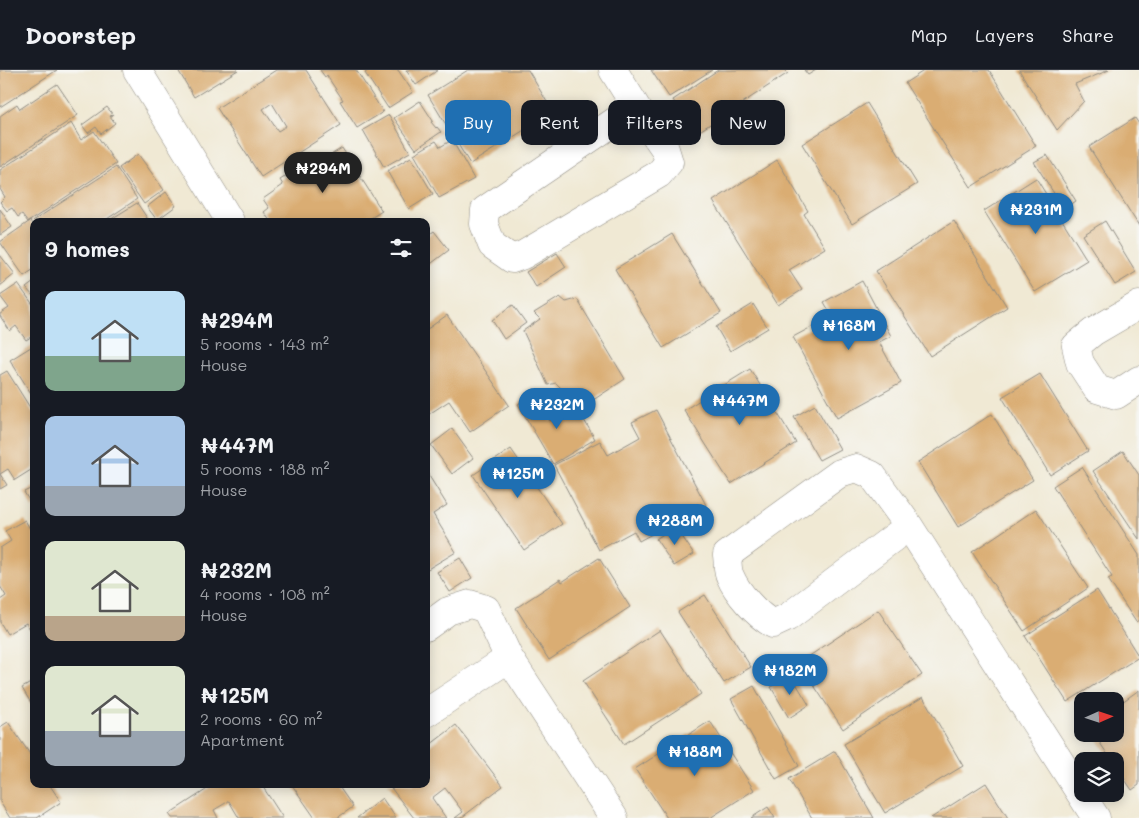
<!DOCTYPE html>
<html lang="en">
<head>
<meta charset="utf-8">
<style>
  body { margin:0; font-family:Mali,sans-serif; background:#20242c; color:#f1f3f6; height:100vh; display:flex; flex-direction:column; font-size:19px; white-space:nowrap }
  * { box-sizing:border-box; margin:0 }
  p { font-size:16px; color:#9ea1a6 }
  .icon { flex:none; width:28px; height:28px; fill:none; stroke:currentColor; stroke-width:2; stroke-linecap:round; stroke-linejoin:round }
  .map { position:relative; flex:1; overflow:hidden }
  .details { position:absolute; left:30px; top:148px; width:400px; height:570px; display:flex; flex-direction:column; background:#171b24; border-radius:10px; box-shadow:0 2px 12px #0003 }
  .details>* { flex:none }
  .banner { position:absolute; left:445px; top:30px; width:475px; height:45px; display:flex; gap:10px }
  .needle { width:32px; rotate:87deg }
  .buttons { position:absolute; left:1074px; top:622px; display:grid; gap:10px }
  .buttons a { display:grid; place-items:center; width:50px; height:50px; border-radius:10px; background:#171b24; box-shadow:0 2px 12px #0003; font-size:25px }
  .price { position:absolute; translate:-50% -42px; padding:0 11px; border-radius:18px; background:#1f6fb2; color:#fff; font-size:16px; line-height:32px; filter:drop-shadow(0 1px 2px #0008) }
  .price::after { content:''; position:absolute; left:50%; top:30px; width:15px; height:11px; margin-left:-8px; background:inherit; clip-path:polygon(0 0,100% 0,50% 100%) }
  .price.selected { background:#222; color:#fff }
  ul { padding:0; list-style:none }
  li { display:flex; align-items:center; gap:15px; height:125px; padding:0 15px }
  li span { display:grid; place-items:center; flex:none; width:140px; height:100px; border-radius:10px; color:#555 }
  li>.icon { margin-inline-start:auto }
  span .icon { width:60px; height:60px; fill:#fffc; stroke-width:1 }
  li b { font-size:21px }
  h2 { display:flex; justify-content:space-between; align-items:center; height:60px; padding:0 15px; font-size:21px }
  .chip { padding:0 18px; border-radius:10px; background:#171b24; box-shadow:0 2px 12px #0003; font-size:18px; line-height:45px }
  .chip.selected { background:#1f6fb2; color:#fff }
  header { display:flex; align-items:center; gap:30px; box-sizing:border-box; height:70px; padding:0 25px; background:#171b24; border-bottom:1px solid #363941 }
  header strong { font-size:24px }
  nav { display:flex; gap:28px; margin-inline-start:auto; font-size:18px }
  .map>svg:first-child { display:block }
</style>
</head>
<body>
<header>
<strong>Doorstep</strong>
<nav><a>Map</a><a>Layers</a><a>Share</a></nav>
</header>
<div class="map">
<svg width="1139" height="748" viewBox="0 0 1139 748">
  <rect width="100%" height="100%" fill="#f6f6f2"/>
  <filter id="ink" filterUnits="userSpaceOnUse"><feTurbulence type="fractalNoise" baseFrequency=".02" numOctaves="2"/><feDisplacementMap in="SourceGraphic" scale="10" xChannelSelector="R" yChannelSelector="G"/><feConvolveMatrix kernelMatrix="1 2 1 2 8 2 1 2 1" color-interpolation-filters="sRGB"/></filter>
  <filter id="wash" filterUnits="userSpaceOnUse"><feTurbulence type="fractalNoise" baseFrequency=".0096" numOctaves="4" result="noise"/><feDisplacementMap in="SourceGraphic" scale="20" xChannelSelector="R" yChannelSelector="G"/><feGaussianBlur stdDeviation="1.12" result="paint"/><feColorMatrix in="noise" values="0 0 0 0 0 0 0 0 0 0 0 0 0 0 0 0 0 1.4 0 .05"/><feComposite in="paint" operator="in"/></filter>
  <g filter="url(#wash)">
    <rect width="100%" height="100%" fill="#f0e9d4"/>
    <g id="blocks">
      <path fill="#daad73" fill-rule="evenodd" d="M0,0H57L0,37Z
        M178,0H238L194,27Z
        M276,0H306L341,55L261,107L217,38ZM272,33L286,56L278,61L263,39Z
        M320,0H356L383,42L357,58L340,31L343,30L327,6L325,7Z
        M369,0H398L413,22L388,38L365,3Z
        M406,0H438L416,15Z
        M468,0H528L553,42L470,94L428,25Z
        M651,0H712L669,27Z
        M718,0H785L788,3L695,64L673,30Z
        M804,0H816L808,5Z
        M925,0H989L1036,76L971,117L905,13Z
        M1019,0H1109L1075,14L1084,31L1057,60Z
        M57,14L78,45L0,97V46L17,34L20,39Z
        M420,31L433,51L431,52L436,58L437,57L441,62L416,79L394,48Z
        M867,33L917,114L852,154L802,74Z
        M107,37L113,45L110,46L115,53L101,64L96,57L88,63L82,55Z
        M389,45L410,82L384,97L363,60Z
        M1135,48L1139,54V156L1089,77Z
        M71,53L81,70L94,61L116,94L28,152L22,144L18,147L12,138L7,141L0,132L5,127L0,119V100Z
        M452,70L474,109L439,128L414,84L436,71L440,77Z
        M342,78L382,141L366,151H270L264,142L269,138L263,129L283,115L280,110L307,93L310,98Z
        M138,84L164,120L144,134L119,98Z
        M1047,85L1076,131L1064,139L1034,92Z
        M411,87L433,124L409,139L387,101Z
        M777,90L808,141L804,144L825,178L789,200L802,220L778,235L713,131Z
        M116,97L137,129L104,151H33Z
        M1036,108L1087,190L1035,222L984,141Z
        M166,122L176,136L157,150L147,137Z
        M137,133L149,151H108Z
        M0,139L12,157L0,165Z
        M30,151L34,156V199L24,206L0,172Z
        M954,151L1007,237L930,286L876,201Z
        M1105,151L1136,202L1115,215L1083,165Z
        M434,161L449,180L428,196L426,194V167Z
        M672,164L721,243L663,278L615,199Z
        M557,183L566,197L536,217L526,202Z
        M0,185L15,204L0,216Z
        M862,211L891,266L879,272L901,313L837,348L793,267L832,246L824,232Z
        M34,212V227L26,218Z
        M18,214L34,236V265L26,270L16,256L10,261L0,246V244L9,238L0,226Z
        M560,227L566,232L577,229L625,309L581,338L556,313L548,315L523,261L540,249L534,243Z
        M753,234L768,258L730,281L716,257Z
        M513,235L526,253L504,269L492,250Z
        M447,245L509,335L470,362L449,331L426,346V260Z
        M34,275L33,318L34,328L10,290Z
        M750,299L796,373L731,414L684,340Z
        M7,301L34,344V398L15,410L8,399L0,404L7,415L0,419V305Z
        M1040,304L1088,381L1050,405L1002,327Z
        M534,325L550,351L576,336L595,369L553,394L518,334Z
        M815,335L840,379L819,390L794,347Z
        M656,340L706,435L639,471L634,461L599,480L554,395L600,371L608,385L640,367L632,352Z
        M992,344L1033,410L958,457L918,392Z
        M452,359L473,388L452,404L431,375Z
        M511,379L562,454L524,480L473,405Z
        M1123,381L1139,405V469L1093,401Z
        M1082,397L1139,485V550L1136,552L1108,509L1112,507L1053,416Z
        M426,401L447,435L433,444L456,482L426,500Z
        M34,417V439L24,422Z
        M1036,439L1088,518L1024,561L972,482Z
        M25,450L30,459L34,457V561L32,562L26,553L7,564L0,552V530L6,526L0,516V478L11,471L5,461Z
        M675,456L694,484L674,496L656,469Z
        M460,488L472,508L450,522L437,502Z
        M599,488L630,537L549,590L516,538L560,509L562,512Z
        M1097,520L1139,587L1067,632L1025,566Z
        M705,525L751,597L724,613L678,542Z
        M878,540L922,605L843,659L799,593Z
        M660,560L701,624L624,674L583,611Z
        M791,605L809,635L789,648L771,617Z
        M34,611V638L22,618Z
        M754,616L799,696L776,709L731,629Z
        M1139,620V715L1132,720L1115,695V691H1112L1094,664H1115V637Z
        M923,627L963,696L885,743L844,674Z
        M710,651L754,720L710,748H667L635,699Z
        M8,652L34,690V714H49L61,732L37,748H10L0,732V657Z
        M456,655L503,716L461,748H455L463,742L445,718L432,728L446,748H414L388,714H426V678Z
        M835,681L874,748H812L789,709Z
        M986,713L1008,748H931Z
        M215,714H261L283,748H239L229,731L214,740L218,748H172L169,744Z
        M294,714H337L353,737L337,748H315L292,715Z
        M382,728L396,748H357Z
        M768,737L775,748H751Z"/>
    </g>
  </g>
  <g filter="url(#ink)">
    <use href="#blocks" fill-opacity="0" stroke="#8e8a80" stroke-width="1"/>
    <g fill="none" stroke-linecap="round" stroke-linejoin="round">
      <g stroke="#8e8a80" stroke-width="29">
        <path id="street" d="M137,0L230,151
          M613,0L636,37L665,79L669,92L659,104L523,185L512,189L492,175L484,154L485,140L636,37
          M1139,235L1093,262L1076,276L1080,293L1097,319L1116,325L1139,310
          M909,456L788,547L773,554C757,545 737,523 730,506C727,500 728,492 727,485L840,403L856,398L872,405L909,456L1096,748
          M426,557L448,541L470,534L486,539L509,588L614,748
          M426,643L509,588"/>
      </g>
      <use href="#street" stroke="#fff" stroke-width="28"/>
    </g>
  </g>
</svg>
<div class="buttons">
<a><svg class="needle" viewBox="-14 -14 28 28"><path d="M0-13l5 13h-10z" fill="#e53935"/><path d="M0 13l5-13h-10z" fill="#9ea1a6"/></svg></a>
<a><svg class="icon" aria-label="layers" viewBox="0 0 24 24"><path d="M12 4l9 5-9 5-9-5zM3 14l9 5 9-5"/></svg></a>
</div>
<b class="price selected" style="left:323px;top:124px">₦294M</b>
<b class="price" style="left:1036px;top:165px">₦231M</b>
<b class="price" style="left:849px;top:281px">₦168M</b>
<b class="price" style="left:740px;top:356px">₦447M</b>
<b class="price" style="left:557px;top:360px">₦232M</b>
<b class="price" style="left:518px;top:429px">₦125M</b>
<b class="price" style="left:675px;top:476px">₦288M</b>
<b class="price" style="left:790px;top:626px">₦182M</b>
<b class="price" style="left:695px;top:707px">₦188M</b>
<div class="banner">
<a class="chip selected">Buy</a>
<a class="chip">Rent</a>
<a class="chip">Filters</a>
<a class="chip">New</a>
</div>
<section class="details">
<h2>9 homes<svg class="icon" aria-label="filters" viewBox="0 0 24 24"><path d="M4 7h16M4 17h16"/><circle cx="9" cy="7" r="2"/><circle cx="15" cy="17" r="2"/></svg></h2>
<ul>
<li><span style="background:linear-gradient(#bfe0f5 65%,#7fa58c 0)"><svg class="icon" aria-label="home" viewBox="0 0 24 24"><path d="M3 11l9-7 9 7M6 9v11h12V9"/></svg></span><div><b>₦294M</b><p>5 rooms · 143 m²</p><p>House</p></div></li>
<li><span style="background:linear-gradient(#a9c7e8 70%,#9aa5b1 0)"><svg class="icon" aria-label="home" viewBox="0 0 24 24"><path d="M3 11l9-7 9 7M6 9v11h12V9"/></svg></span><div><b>₦447M</b><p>5 rooms · 188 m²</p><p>House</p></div></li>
<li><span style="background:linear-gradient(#dfe7d0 75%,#b9a48a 0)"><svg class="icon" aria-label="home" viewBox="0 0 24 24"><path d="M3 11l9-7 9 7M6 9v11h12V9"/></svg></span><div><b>₦232M</b><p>4 rooms · 108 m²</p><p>House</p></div></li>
<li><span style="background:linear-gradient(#dfe7d0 65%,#9aa5b1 0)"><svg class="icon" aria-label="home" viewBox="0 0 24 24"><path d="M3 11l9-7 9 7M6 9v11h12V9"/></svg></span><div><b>₦125M</b><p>2 rooms · 60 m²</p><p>Apartment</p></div></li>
</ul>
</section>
</div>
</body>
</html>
